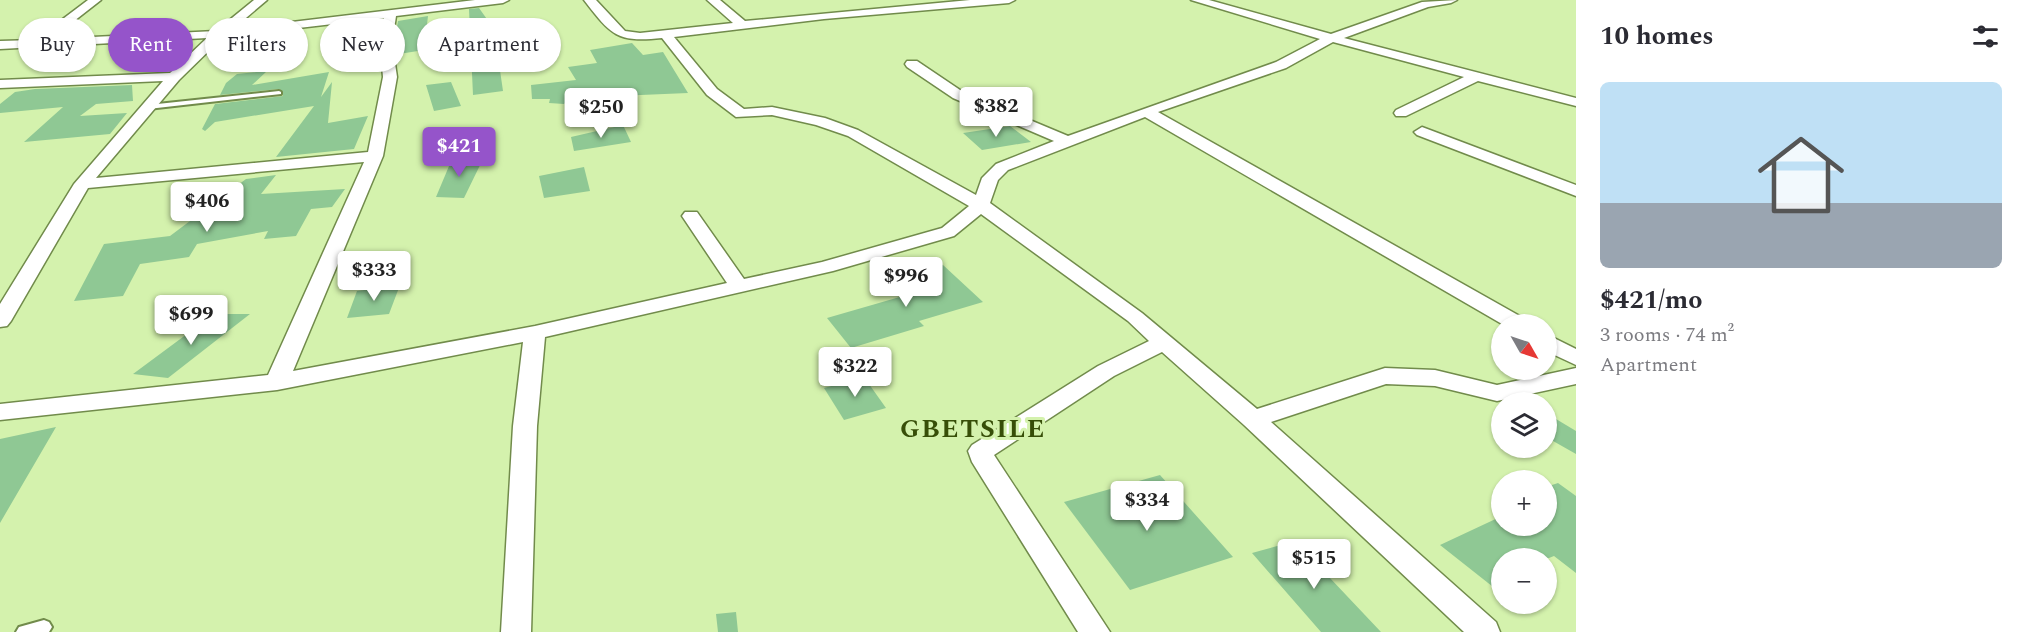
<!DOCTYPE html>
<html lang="en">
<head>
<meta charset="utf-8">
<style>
  body { margin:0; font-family:Spectral,serif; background:#f7f7f7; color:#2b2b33; height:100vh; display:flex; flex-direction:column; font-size:22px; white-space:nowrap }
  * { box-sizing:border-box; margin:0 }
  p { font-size:20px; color:#7c7c81 }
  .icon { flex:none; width:33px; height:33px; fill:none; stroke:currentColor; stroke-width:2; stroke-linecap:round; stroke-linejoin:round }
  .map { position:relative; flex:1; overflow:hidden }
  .details { display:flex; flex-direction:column; background:#fff; width:450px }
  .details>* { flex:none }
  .top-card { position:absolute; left:18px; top:18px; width:570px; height:54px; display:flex; gap:12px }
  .needle { width:39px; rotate:129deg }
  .fabs { position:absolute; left:1491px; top:314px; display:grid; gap:12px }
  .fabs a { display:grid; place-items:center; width:66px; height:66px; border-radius:50%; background:#fff; box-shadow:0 2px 4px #0004; font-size:30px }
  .price { position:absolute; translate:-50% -51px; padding:0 14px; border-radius:6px; background:#fff; color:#222; font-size:20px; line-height:39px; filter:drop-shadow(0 2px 3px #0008) }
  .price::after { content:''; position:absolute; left:50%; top:36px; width:18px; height:14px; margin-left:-9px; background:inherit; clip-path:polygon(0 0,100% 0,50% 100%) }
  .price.on { background:#9554ca; color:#fff }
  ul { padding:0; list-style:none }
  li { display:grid; align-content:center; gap:12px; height:318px; padding:0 24px }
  li span { display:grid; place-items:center; height:186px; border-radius:9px; color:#555 }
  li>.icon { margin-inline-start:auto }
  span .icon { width:108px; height:108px; fill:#fffc; stroke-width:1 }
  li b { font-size:26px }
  h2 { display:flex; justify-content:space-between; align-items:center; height:72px; padding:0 24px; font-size:26px }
  .tag { padding:0 21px; border-radius:27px; background:#fff; box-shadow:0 2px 4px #0004; font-size:21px; line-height:54px }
  .tag.on { background:#9554ca; color:#fff }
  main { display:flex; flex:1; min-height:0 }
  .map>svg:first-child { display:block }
</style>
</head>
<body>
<main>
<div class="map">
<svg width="1576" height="632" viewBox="0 0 1576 632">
  <rect width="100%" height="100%" fill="#d4f2ad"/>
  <path fill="#8fc894" d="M479,8L494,29L503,91L473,95L469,9Z
    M428,16L424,50L399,54L394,43L398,21Z
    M632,43L643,55L663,52L688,93L570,98L564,104L549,103L550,99H532L531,85L576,80L568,67L597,63L590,50Z
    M267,71L252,85L329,72L321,97L332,82L328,123L368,116L354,149L276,157L314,106L215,122L205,131L202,129L215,104L283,96V92L279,89L220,95L226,83L237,74Z
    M451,82L461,106L434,111L426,85Z
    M132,85L133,101L96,104L80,116L127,113L110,134L24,142L63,107L0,113V104L15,92L35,89Z
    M623,125L631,142L574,151L571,137Z
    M1010,126L1031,142L982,150L963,133Z
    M452,159H483L464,198L436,197Z
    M584,167L590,191L544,198L539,176Z
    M276,175L261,194L345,189L332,207L311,209L296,236L264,239L268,231L197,244L189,257L140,264L123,296L74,301L104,244L170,236L246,179Z
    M943,265L983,302L919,321L924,326L851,348L827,318L917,292L902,276Z
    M400,285L389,314L347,318L357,291Z
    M214,314H250L168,378L133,374Z
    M864,377L886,408L844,420L824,388Z
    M1546,413L1576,431V454L1546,437Z
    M56,427L0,523V439Z
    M1160,475L1233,557L1130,590L1064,502Z
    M1558,483L1576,496V573L1554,556L1549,558H1502V594L1440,545L1502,516V525H1546V487Z
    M1295,541L1381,632H1321L1252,553Z
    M736,612L738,632H718L716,614Z"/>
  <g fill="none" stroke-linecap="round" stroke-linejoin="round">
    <g stroke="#718b4b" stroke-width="4">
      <path id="lane" d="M279,91L281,92V94L148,109L144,107L148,105Z
        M44,620L49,622L52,627L49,632H16L19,627Z"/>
    </g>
    <g stroke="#718b4b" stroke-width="3">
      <path id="street" d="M88,0H101L51,39L216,31L254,0H267L233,29L475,0H509L503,3L396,16L392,43L397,77L383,156L293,371L535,326L727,283L682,216L685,212H697L744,279L822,262L942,228L969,206L848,136L816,125L772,115L736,117L707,95L662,38C617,43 611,35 584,0H596L625,31L640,33L733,23L707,0H720L745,21L970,0H1015L1009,3L824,19L674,37L717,89L744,109L772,107L825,118L858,130L976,195L982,178L996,164L1054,141L953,98L907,67L905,64L907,61H917L963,92L1068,136L1276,62L1320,39L1191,0H1209L1331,34L1422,2L1457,0L1451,3L1428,7L1344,38L1576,98V106L1478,81L1406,116H1396L1394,113L1396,110L1464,77L1333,42L1286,68L1158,112L1525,319L1528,324H1502L1145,117L1008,170L998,180L990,203L1142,313L1257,409L1385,368L1435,370L1497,385L1576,368V384L1497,401L1435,386L1386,384L1271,422L1496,622L1500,632H1464L1244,425L1162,352L1114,376L994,455L1110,632H1078L972,462L968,451L972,445L1098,366L1149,341L1128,321L981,214L954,236L833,271L545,337L537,426L531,632H501L513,426L523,342L277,390L0,420V404L268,375L364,162L88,188L11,321L7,326L0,327V304L74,184L163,81L0,88V80L170,73L207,38L0,49V41L35,40ZM384,18L380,43L383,77L368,152L96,178L179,80L223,37Z
        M1422,127L1576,185V196L1417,135L1414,132Z
        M1546,334L1576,349V365L1546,351Z"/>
    </g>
    <use href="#lane" fill="#fff" fill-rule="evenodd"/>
    <use href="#street" fill="#fff" fill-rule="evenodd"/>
  </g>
  <g text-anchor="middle" stroke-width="6" stroke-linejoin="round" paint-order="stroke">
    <g font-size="26" font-weight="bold" letter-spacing="1.5" fill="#374e08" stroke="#d4f2ad">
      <text x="973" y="437">GBETSILE</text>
    </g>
  </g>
</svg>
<div class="fabs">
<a><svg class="needle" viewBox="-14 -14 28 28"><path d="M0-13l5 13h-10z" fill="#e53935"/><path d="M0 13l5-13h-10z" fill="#7c7c81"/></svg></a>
<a><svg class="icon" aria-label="layers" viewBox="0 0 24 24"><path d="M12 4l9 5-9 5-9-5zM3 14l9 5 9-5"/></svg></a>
<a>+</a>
<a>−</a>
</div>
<b class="price" style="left:996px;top:138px">$382</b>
<b class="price" style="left:601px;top:139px">$250</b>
<b class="price on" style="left:459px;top:178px">$421</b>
<b class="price" style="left:207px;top:233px">$406</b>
<b class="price" style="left:374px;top:302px">$333</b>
<b class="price" style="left:906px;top:308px">$996</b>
<b class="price" style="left:191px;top:346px">$699</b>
<b class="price" style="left:855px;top:398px">$322</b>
<b class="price" style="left:1147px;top:532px">$334</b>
<b class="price" style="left:1314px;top:590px">$515</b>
<div class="top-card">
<a class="tag">Buy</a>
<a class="tag on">Rent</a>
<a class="tag">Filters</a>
<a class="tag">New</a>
<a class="tag">Apartment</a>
</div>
</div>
<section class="details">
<h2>10 homes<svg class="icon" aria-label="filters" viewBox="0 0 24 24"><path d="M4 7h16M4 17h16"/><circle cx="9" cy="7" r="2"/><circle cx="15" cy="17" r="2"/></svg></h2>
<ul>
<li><span style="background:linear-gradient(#bfe0f5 65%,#9aa5b1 0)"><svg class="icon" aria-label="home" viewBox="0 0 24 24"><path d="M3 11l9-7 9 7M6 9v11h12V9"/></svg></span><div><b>$421/mo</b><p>3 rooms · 74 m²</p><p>Apartment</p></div></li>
</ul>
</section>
</main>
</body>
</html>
